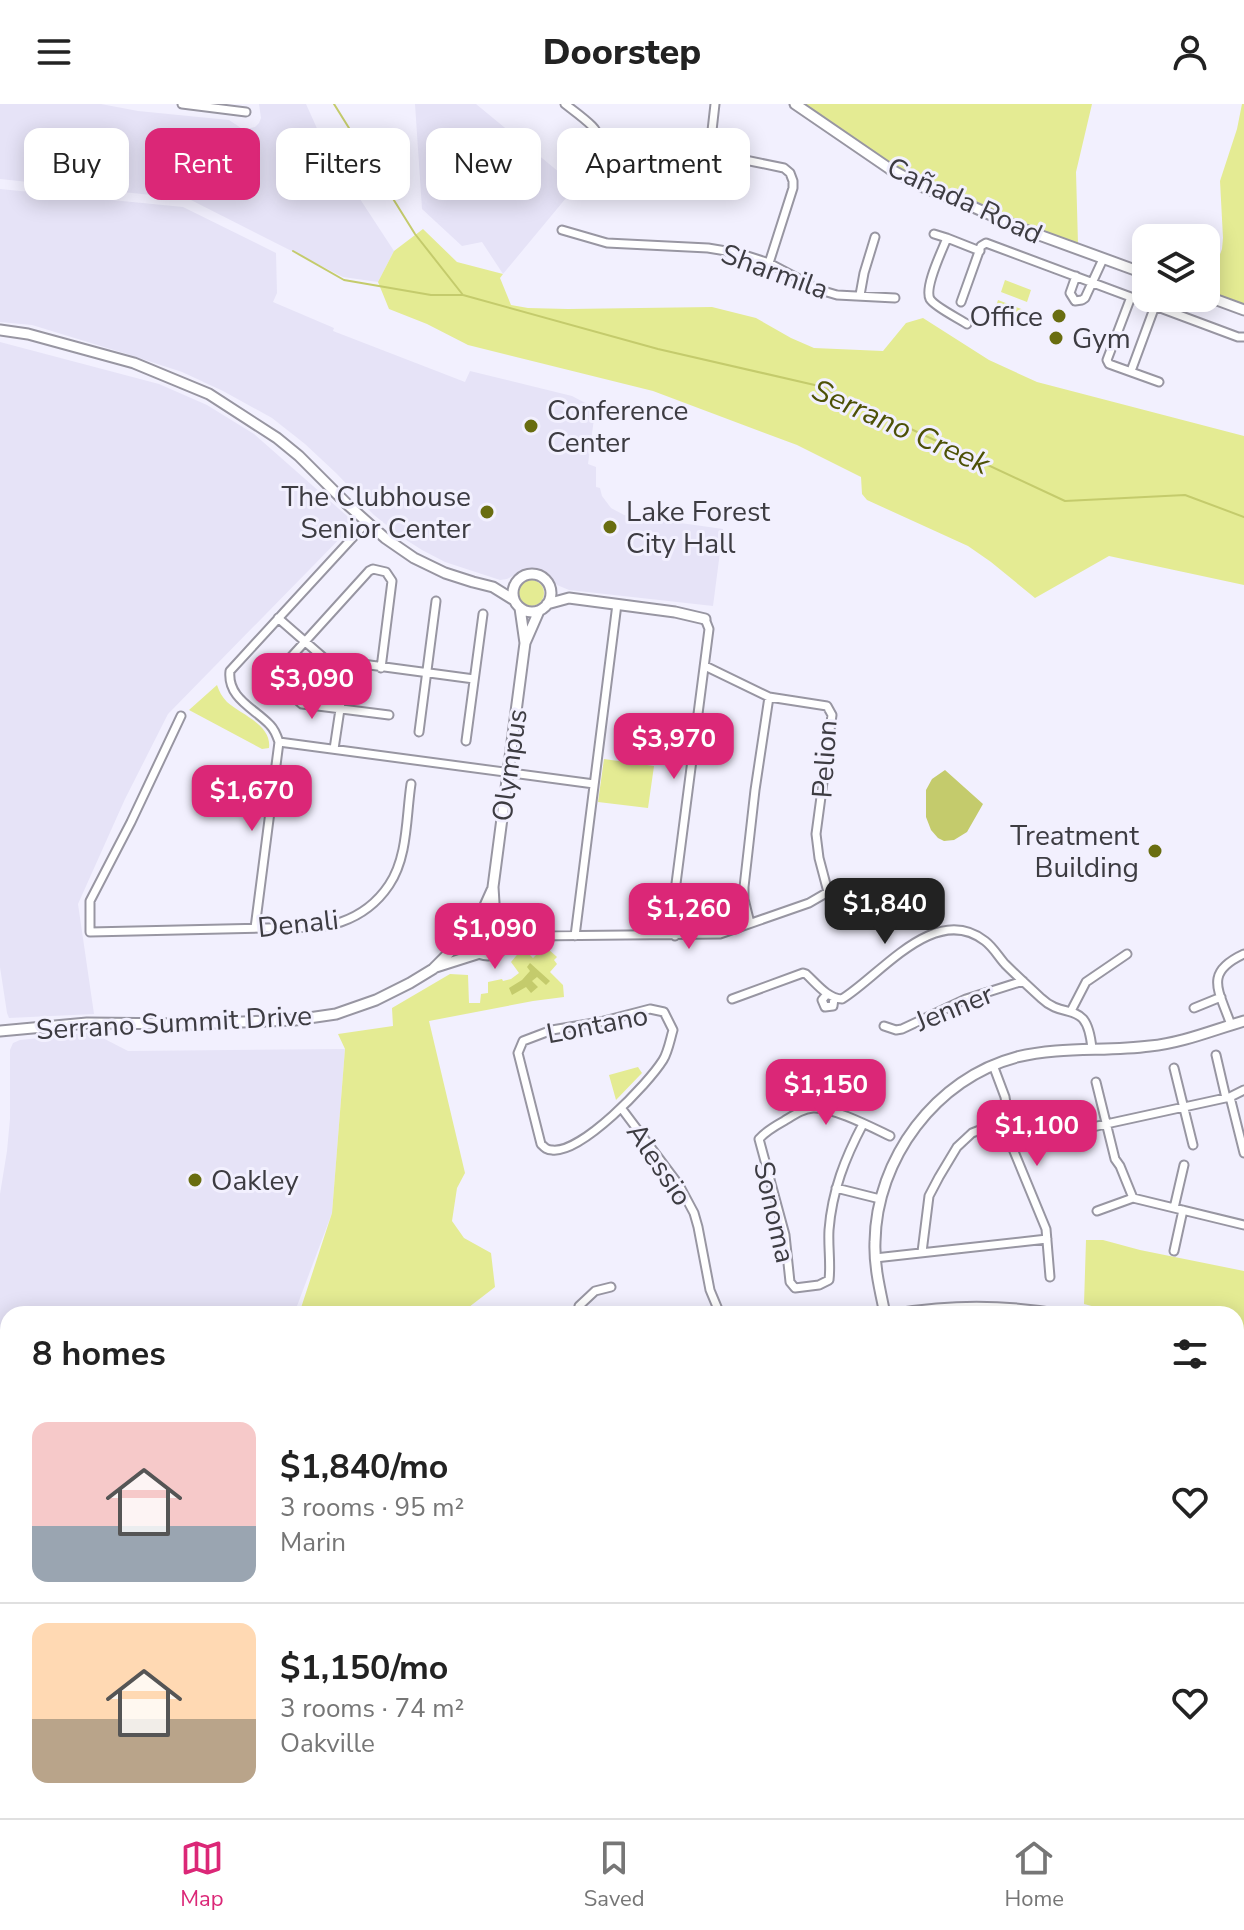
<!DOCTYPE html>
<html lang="en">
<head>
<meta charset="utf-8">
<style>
  body { margin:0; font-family:"Nunito Sans",sans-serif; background:#f2f2f2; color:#222; height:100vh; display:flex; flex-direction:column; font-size:30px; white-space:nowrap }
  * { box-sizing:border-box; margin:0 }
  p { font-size:26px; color:#767676 }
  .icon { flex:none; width:44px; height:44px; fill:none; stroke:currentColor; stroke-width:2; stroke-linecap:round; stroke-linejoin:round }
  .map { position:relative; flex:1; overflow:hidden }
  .details { position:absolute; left:0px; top:1202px; width:1244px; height:512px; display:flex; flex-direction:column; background:#fff; border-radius:24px 24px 0 0; box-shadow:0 4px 20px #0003 }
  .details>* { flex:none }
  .banner { position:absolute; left:24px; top:24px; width:800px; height:72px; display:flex; gap:16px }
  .buttons { position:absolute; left:1132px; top:120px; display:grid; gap:16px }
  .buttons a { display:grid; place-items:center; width:88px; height:88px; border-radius:16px; background:#fff; box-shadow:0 4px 20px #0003; font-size:40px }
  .price { position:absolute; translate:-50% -68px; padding:0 18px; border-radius:16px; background:#db2777; color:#fff; font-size:26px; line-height:52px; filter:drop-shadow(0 2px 4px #0008) }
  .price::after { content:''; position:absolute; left:50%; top:48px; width:24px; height:18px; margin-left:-12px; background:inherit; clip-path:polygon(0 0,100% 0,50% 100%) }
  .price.on { background:#222; color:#fff }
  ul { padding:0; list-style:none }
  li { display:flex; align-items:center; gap:24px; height:200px; padding:0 32px }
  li+li { border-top:2px solid #e0e0e0 }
  li span { display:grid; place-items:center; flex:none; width:224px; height:160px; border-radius:16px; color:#555 }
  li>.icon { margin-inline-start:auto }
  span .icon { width:96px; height:96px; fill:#fffc; stroke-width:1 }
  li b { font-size:34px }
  h2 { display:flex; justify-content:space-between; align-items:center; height:96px; padding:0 32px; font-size:34px }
  .chip { padding:0 28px; border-radius:16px; background:#fff; box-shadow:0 4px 20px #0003; font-size:28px; line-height:72px }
  .chip.on { background:#db2777; color:#fff }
  header { display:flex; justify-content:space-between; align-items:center; height:104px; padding:0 32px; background:#fff; font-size:36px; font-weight:800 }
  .tab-bar { display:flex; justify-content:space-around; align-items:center; height:112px; border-top:2px solid #e0e0e0; background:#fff; font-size:22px; color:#767676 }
  .tab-bar a { display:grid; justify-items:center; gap:4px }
  .tab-bar .on { color:#db2777 }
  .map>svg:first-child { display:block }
</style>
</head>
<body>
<header><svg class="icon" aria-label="menu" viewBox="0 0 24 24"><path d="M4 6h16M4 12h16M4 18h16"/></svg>Doorstep<svg class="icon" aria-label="person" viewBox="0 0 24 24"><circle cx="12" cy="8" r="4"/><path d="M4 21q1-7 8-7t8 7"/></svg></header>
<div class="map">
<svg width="1244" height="1714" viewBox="0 0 1244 1714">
  <rect width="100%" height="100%" fill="#f2f0fe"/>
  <path fill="#e6e3f7" d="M0,0H101L138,7L229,16L241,24L246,25L255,23L259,19L261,14L259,0H306L324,40L394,147L378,178L343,173L189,95L0,75Z
    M415,0H476L576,82L503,170L482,138L462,142L422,105Z
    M0,85L183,103L276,149L277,189L273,198L334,224L333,227L465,278L470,267L572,292L593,303L595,307L588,360L596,363V383L600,384L602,392L611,404L624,411L723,425L713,502L569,486L557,481L542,468L529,466L522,467L507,475L500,476L445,458L422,446L400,432L374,411L365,402L366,400L336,369L305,340L272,314L223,287L182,268L127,250L32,221L0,218Z
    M0,238L159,280L207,301L254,330L355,419L168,610L125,695L78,800L94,910L9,914L7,909L0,863Z
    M86,929L95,930L128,947L345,945L332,1109L294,1210H8V1290L0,1286V1090L7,1047L10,1015V946L13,939L20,936Z
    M0,1332L8,1337V1565L0,1571Z
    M8,1639V1706H132L130,1714H0V1645Z
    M155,1706H265L264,1714H153Z
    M453,1706H530L555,1713L452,1714Z"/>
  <path fill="#e4eb93" d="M805,0H1092L1076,68L1078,140L1013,116L980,99L918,75L897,64Z
    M1242,0H1244V202L1206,188L1222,145L1223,134L1220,77L1237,25Z
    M423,125L457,158L503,170L500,174L511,201L528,204L568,205L712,203L756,214L791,234L814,244L883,247L906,219L923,214L989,256L1037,278L1244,332V481L1109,452L1035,494L991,458L968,442L867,396L862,390L861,373L797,341L653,287L468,241L427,220L389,205L378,178L394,147Z
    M1005,176L1031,186L1027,198L1001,188Z
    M998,196L1024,206L1020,218L994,208Z
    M518 489a13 13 0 1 1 26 0a13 13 0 1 1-26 0Z
    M217,581C219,587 222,593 227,598C242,611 272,621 269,644L262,645L189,606Z
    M604,655L654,662L648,704L598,698Z
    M476 832a12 12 0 1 1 24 0a12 12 0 1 1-24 0Z
    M548,845L557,853L554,856L557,860L550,868L563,881L564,893L533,897L429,917L465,1069L457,1084L452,1117L464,1134L491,1149L495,1183L460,1210H299L332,1109L345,945L338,930L393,922L392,904L450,870L468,871L469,899H480L481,890L488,889V878L502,875L503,877L511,875L519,869L511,858L521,846L524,849L526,847L533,854L541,846L545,849Z
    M638,963L642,969L616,996L609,971Z
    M1086,1136H1103L1140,1146L1244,1167V1242L1236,1239V1210H1122L1084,1200Z
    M265,1706H387L391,1714H264Z"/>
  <path fill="#c1c769" d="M1099,1706H1143L1141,1714H1092Z"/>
  <path fill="#c4cb6c" d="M945,666L983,700L967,728L954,736L944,737L938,734L931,726L926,713V686L932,675Z
    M530,859L550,877L546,881L537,873L532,877L538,883L531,889L526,883L512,891L509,884L522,876L530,867L527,863Z"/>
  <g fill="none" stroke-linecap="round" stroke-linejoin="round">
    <path stroke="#c4cb6c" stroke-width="2" d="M334,0L415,130L463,191L658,245L819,282L1065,397L1185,391L1244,413
      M293,147L344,176L431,191H463"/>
    <g stroke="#9896a2" stroke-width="11">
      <path id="minor" d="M182,0L246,8
        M565,0C574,7 584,14 592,22C606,36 590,41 619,49L745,56L784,64L790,69L793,77V84L769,159
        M709,53L715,0
        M562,126L607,139L708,144L738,149L769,159L820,186L837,191L895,194
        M934,130L947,134
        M1076,172L1070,189L1075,197L1082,196L1085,194L1103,155
        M860,191L864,169L875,133
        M1131,193L1107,256L1109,260L1159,278
        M961,198L981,142L986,139L1238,233H1244
        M967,220C958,214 935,203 930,195C924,183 942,147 947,134L980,147
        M1131,267L1155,202
        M278,514L325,555L474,575
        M261,564L302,600L389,611
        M272,574L369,467L373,465L386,468L392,477L381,564
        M181,612L131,718L90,797V828C147,827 204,825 262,824C287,823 317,826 341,818C361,811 377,799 389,781C408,753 406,713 411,680
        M419,628L436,497
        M466,637L483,510
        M279,638L594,680
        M279,638C277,632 274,625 270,621C254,604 227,594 230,567L367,418
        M334,645L347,559
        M750,819L744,795V783L755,686L769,593
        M504,822L531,831
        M255,824L279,638
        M575,832L617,500
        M675,832L674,795L709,525L705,515
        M504,840L533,832L720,830L809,799L828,788L819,754L816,730L832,611L827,602L769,593L705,562
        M827,890L822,896L825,903L833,902L834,894
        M732,895L803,869L806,870C817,880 827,894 842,895C881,871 935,798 985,837C993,843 998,852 1005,860C1016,871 1029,883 1041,894C1066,918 1087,893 1092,945
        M1194,904L1221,893
        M650,905L664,908L673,926C670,936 668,948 663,956C648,980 581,1050 552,1046C547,1046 545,1044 541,1040L518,949L523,937L552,926L600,918Z
        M1071,907L1086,878L1127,850
        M1231,921C1219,886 1203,869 1244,850
        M884,922L896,926L902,925L966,895L1023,877
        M1216,951L1226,994
        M993,961L1005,993L1013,1045L1046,1125L1050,1173
        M1174,964L1193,1041
        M1096,978L1115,1055L1120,1062L1133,1094
        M1230,993L1244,1049
        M622,1005L679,1081L694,1109L698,1123L710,1186L720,1210
        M863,1020C845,1054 832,1087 829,1126C828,1143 831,1160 829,1176L819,1181L795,1184L790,1178L785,1131L759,1035C766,1027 775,1022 784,1017C794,1011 802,1005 813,1004C832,1003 871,1023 890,1032
        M1065,1029L1230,993L1244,986
        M836,1084L880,1095
        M1174,1104L1184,1061
        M1097,1107L1133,1094L1244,1121
        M1174,1147L1183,1106
        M922,1148L929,1092L939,1073L957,1043L972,1029L1008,1015
        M875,1154L1047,1135
        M578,1210L579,1202L595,1187L611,1183
        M1236,1304L1244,1306
        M1244,1327L1240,1345L1244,1357
        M1236,1376L1244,1374
        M1236,1426L1244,1425
        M1244,1542V1556
        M671,1706L672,1714
        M995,1706L1015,1714
        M1238,1714L1244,1701"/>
    </g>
    <g stroke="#9896a2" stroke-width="13">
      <path id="tertiary" d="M795,0L890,65L923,83L971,102L1020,124L1146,170
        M1206,192L1244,206
        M0,226L28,230L134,259L209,290L277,334L299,352L349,402L385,434L414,454L445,469L473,478L493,483L514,496
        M513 489a19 19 0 1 1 38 0a19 19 0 1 1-38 0Z
        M547,500L569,494L675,508L705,515
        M525,539L539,507
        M469 832a19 19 0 1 1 38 0a19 19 0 1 1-38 0Z
        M479,815L492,786
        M495,815L493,783L525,539L520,504
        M436,863L480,849
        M0,927L87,919L188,920L295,916L336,910L376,896L410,879L433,865L469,829
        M885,1210C880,1186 874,1162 875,1138C876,1055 936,974 1017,953C1061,942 1106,948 1150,942C1182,939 1213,926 1244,917
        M897,1210C950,1201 1003,1201 1056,1210
        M1236,1256L1244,1258
        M1236,1665L1244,1667
        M142,1714L144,1706
        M1021,1714L1024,1706"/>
    </g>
    <g stroke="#9896a2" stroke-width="14">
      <path id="secondary" d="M0,1304L8,1310
        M0,1322L8,1327
        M400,1706L404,1714
        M416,1706L419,1714"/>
    </g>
    <use href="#minor" stroke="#fff" stroke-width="7"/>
    <use href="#tertiary" stroke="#fff" stroke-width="9"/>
    <use href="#secondary" stroke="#e3dcfa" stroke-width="10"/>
  </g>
  <g fill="#696d10" stroke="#f2f0fe" stroke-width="3">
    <circle cx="1059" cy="212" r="8"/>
    <circle cx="1056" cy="234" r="8"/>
    <circle cx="531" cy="322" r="8"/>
    <circle cx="487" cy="408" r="8"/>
    <circle cx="610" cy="423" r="8"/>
    <circle cx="1155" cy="747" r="8"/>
    <circle cx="195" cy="1076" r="8"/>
  </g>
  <g text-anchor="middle" stroke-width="6" stroke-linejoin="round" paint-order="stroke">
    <g font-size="28" fill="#3d3c42" stroke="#f2f0fe">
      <text transform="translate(965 96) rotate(25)" y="10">Cañada Road</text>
      <text transform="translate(775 167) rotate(20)" y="10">Sharmila</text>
      <text transform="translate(824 655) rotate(-86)" y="10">Pelion</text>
      <text transform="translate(509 661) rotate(-82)" y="10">Olympus</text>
      <text transform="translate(298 819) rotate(-6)" y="10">Denali</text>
      <text transform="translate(954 903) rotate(-22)" y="10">Jenner</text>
      <text transform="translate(174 918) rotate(-3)" y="10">Serrano Summit Drive</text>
      <text transform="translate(597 920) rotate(-11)" y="10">Lontano</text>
      <text transform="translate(660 1060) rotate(56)" y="10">Alessio</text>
      <text transform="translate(775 1108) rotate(77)" y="10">Sonoma</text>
    </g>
    <g font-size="28" fill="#3d3c42" stroke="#f2f0fe" text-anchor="start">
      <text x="1043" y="222" text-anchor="end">Office</text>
      <text x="1072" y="244">Gym</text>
      <text x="547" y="316">Conference<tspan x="547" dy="32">Center</tspan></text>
      <text x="471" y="402" text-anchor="end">The Clubhouse<tspan x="471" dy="32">Senior Center</tspan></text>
      <text x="626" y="417">Lake Forest<tspan x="626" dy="32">City Hall</tspan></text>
      <text x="1139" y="741" text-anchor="end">Treatment<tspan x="1139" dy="32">Building</tspan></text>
      <text x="211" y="1086">Oakley</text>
    </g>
    <g font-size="30" font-style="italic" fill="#4d5106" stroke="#f2f0fe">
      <text transform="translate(901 323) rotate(24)" y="10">Serrano Creek</text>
    </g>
  </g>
</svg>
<div class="buttons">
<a><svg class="icon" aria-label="layers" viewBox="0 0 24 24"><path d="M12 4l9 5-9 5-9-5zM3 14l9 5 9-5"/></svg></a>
</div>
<b class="price" style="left:312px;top:617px">$3,090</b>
<b class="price" style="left:674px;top:677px">$3,970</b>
<b class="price" style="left:252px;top:729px">$1,670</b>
<b class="price on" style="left:885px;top:842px">$1,840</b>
<b class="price" style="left:689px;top:847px">$1,260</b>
<b class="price" style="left:495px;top:867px">$1,090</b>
<b class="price" style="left:826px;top:1023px">$1,150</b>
<b class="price" style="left:1037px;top:1064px">$1,100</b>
<div class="banner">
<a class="chip">Buy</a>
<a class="chip on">Rent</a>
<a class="chip">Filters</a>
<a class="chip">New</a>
<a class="chip">Apartment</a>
</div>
<section class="details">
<h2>8 homes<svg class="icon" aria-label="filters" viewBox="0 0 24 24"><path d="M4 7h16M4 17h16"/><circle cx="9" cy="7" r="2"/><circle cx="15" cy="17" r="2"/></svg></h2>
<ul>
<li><span style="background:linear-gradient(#f6c9c9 65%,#9aa5b1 0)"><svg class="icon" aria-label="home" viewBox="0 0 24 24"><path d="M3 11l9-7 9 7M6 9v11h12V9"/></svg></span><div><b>$1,840/mo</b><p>3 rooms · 95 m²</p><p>Marin</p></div><svg class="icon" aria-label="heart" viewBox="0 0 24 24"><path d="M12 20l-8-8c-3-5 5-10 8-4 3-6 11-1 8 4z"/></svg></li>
<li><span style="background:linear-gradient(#ffd9b3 60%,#b9a48a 0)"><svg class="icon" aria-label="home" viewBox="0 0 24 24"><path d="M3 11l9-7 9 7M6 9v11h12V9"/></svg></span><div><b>$1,150/mo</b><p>3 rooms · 74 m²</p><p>Oakville</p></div><svg class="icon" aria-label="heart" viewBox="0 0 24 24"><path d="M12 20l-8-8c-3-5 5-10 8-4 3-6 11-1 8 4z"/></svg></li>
</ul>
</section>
</div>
<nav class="tab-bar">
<a class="on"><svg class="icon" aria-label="map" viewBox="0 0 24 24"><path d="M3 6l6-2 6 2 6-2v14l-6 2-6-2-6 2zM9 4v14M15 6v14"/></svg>Map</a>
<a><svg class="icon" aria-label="saved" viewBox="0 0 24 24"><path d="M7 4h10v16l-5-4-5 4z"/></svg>Saved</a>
<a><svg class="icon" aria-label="home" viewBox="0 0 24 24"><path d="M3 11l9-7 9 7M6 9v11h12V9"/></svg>Home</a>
</nav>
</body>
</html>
